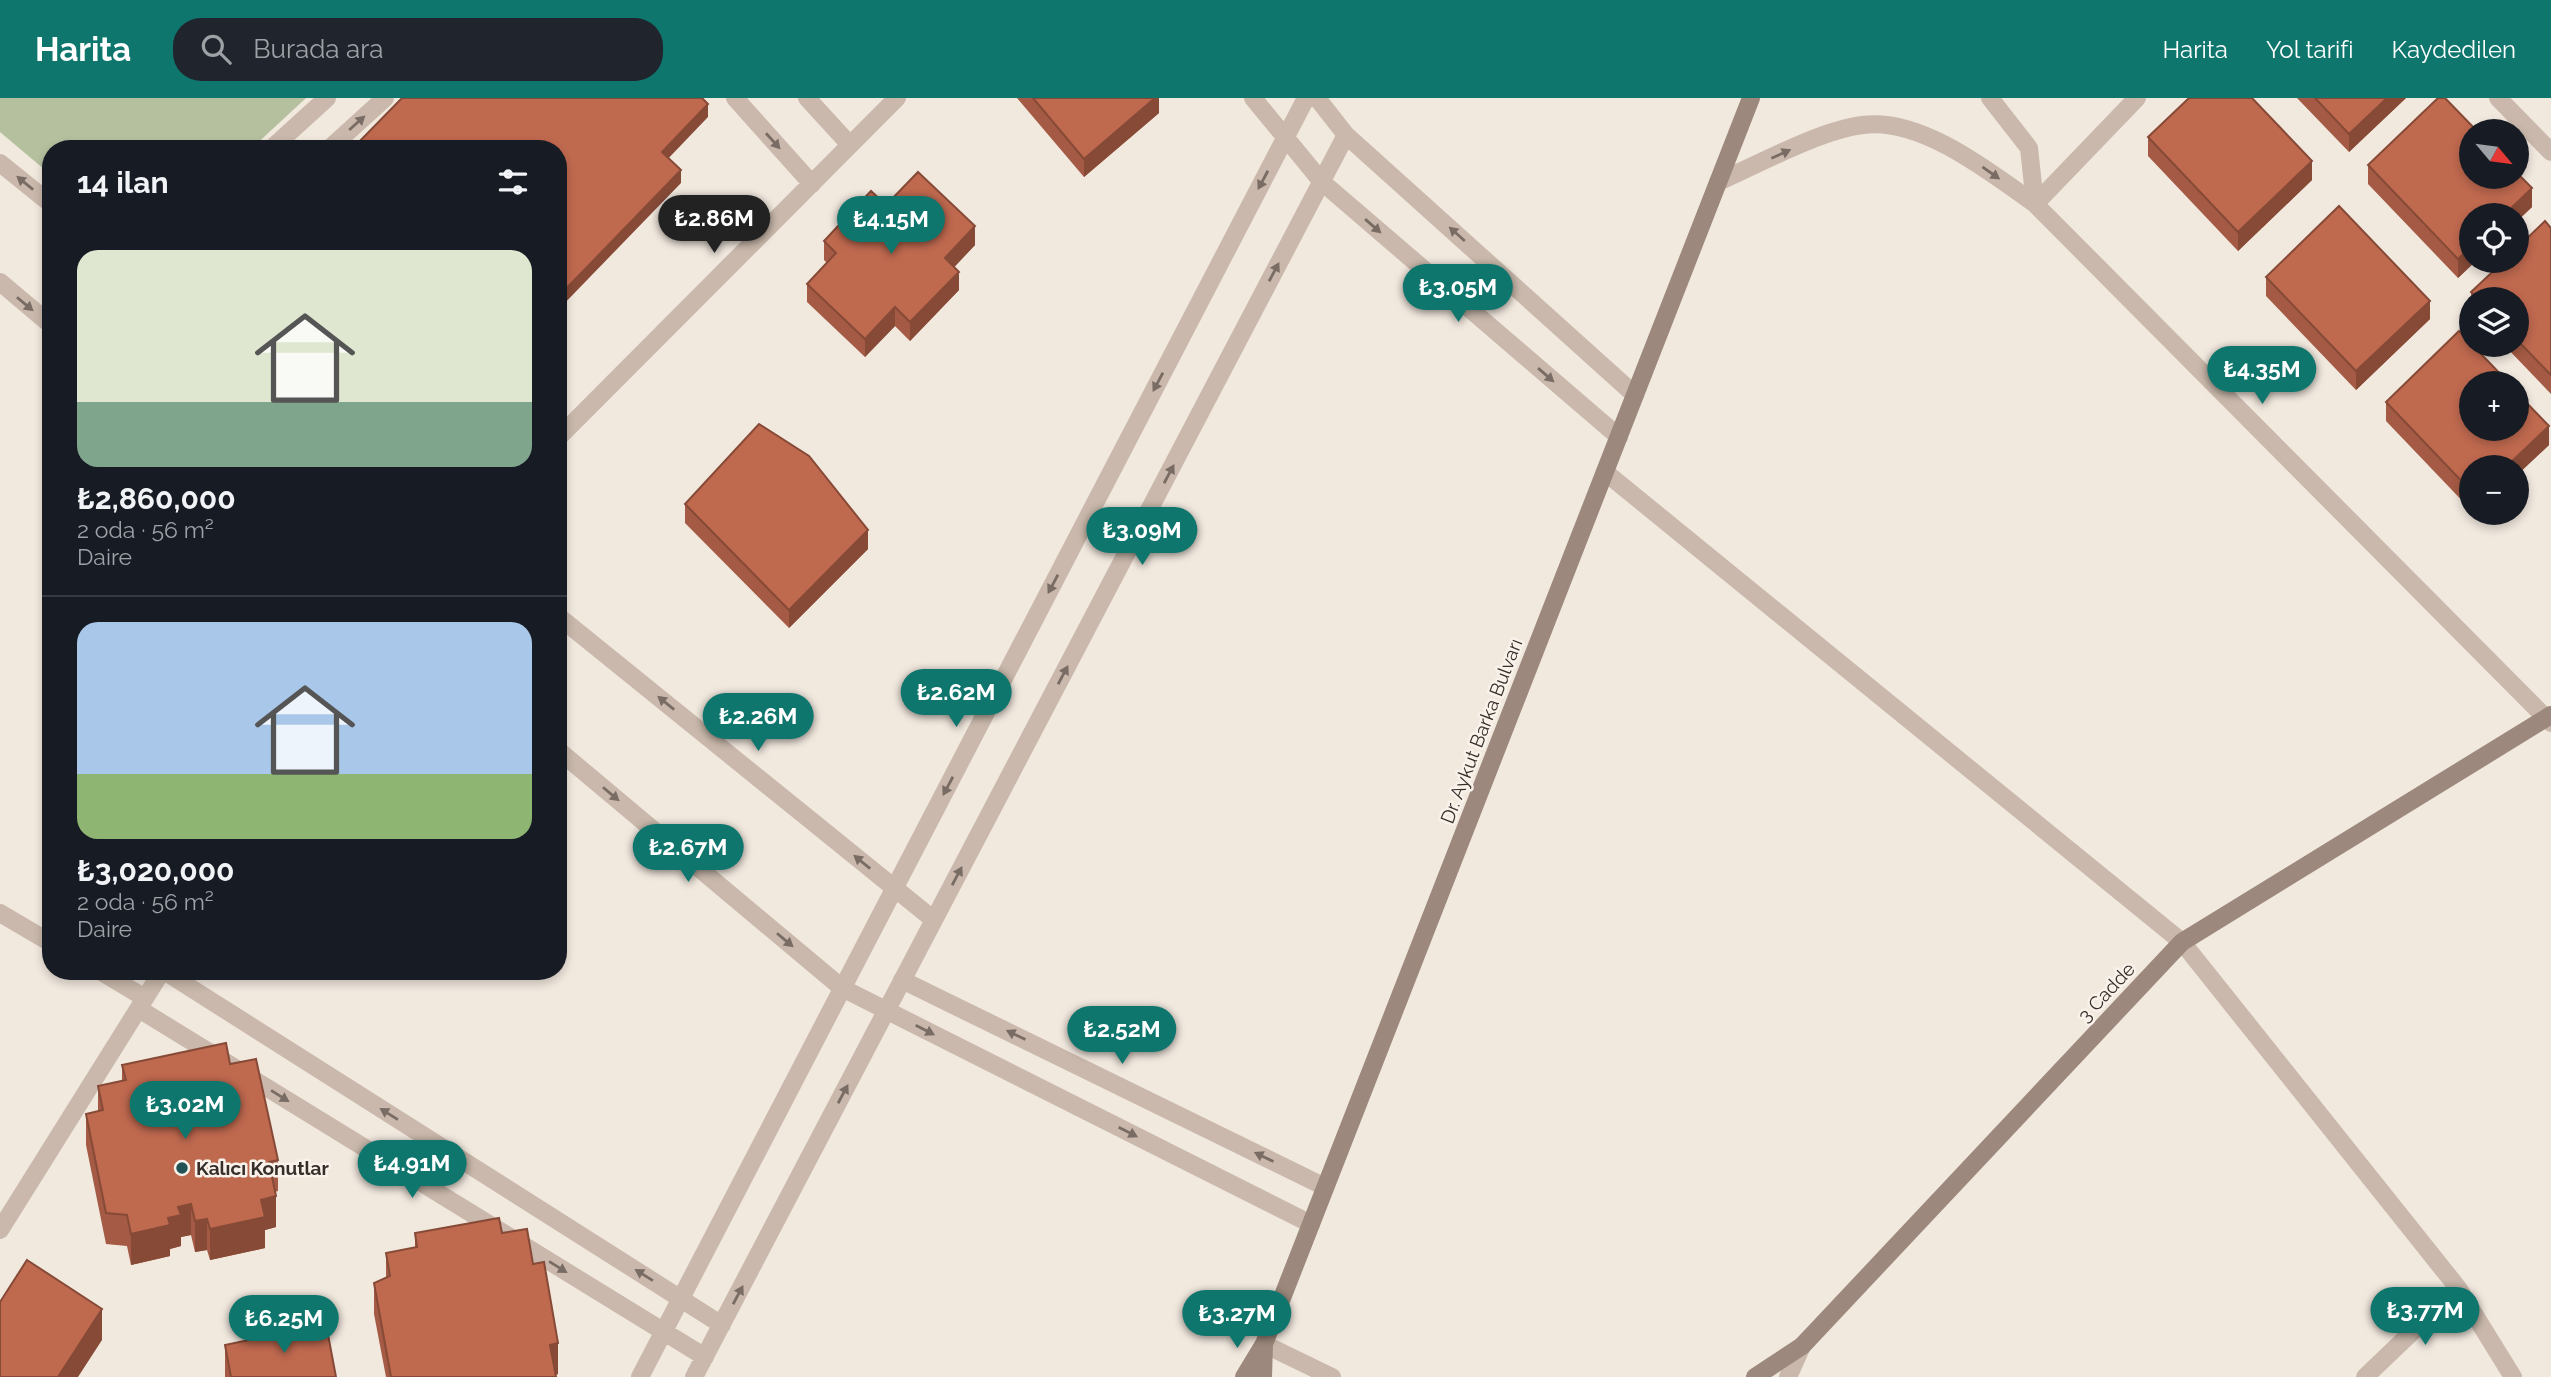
<!DOCTYPE html>
<html lang="tr">
<head>
<meta charset="utf-8">
<style>
  body { margin:0; font-family:Raleway,sans-serif; background:#20242c; color:#f1f3f6; height:100vh; display:flex; flex-direction:column; font-size:26px; white-space:nowrap }
  * { box-sizing:border-box; margin:0 }
  p { font-size:23px; color:#9ea1a6 }
  .icon { flex:none; width:38px; height:38px; fill:none; stroke:currentColor; stroke-width:2; stroke-linecap:round; stroke-linejoin:round }
  .map { position:relative; flex:1; overflow:hidden }
  .sheet { position:absolute; left:42px; top:42px; width:525px; height:840px; display:flex; flex-direction:column; background:#171b24; border-radius:28px; box-shadow:0 4px 10px #0003 }
  .sheet>* { flex:none }
  .needle { width:46px; rotate:119deg }
  .controls { position:absolute; left:2459px; top:21px; display:grid; gap:14px }
  .controls a { display:grid; place-items:center; width:70px; height:70px; border-radius:50%; background:#171b24; box-shadow:0 4px 10px #0003; font-size:35px }
  .price { position:absolute; translate:-50% -60px; padding:0 16px; border-radius:24px; background:#0f766e; color:#fff; font-size:23px; line-height:46px; filter:drop-shadow(0 2px 4px #0008) }
  .price::after { content:''; position:absolute; left:50%; top:42px; width:21px; height:16px; margin-left:-10px; background:inherit; clip-path:polygon(0 0,100% 0,50% 100%) }
  .price.active { background:#222; color:#fff }
  ul { padding:0; list-style:none }
  li { display:grid; align-content:center; gap:14px; height:371px; padding:0 35px }
  li+li { border-top:2px solid #363941 }
  li span { display:grid; place-items:center; height:217px; border-radius:21px; color:#555 }
  li>.icon { margin-inline-start:auto }
  span .icon { width:126px; height:126px; fill:#fffc; stroke-width:1 }
  li b { font-size:30px }
  h2 { display:flex; justify-content:space-between; align-items:center; height:84px; padding:0 35px; font-size:30px }
  header { display:flex; align-items:center; gap:42px; box-sizing:border-box; height:98px; padding:0 35px; background:#0f766e; color:#fff }
  header strong { font-size:33px }
  nav { display:flex; gap:38px; margin-inline-start:auto; font-size:24px }
  .search { width:490px; height:63px; background:#20242c; display:flex; align-items:center; gap:18px; box-sizing:border-box; padding:0 24px; border-radius:28px; color:#9ea1a6; font-size:26px }
  .map>svg:first-child { display:block }
</style>
</head>
<body>
<header>
<strong>Harita</strong>
<div class="search"><svg class="icon" aria-label="search" viewBox="0 0 24 24"><circle cx="10" cy="10" r="6"/><path d="M15 15l6 6"/></svg>Burada ara</div>
<nav><a>Harita</a><a>Yol tarifi</a><a>Kaydedilen</a></nav>
</header>
<div class="map">
<svg width="2551" height="1279" viewBox="0 0 2551 1279">
  <rect width="100%" height="100%" fill="#f1e8de"/>
  <path fill="#b5c09f" d="M0,0H306L251,51H51V77L0,34Z"/>
  <g fill="none" stroke-linecap="round" stroke-linejoin="round">
    <path stroke="#c9b8ab" stroke-width="18" d="M735,0L812,86
      M807,0L850,47
      M1253,0L1322,84L1619,339
      M1317,0L1346,37L1635,297
      M1990,0L2029,50L2035,106L2551,625
      M2498,0L2551,54
      M271,51L327,0
      M329,51L385,0
      M0,65L51,106
      M1718,84C1759,66 1820,32 1863,27C1921,19 1990,74 2035,106L2137,0
      M0,184L51,227
      M558,340L897,0
      M1605,374L2182,844L2458,1190L2513,1279
      M558,518L934,822
      M558,652L842,890L1311,1126
      M0,815L51,845
      M100,873L145,900
      M164,873L722,1227
      M902,882L1325,1089
      M139,911L705,1259
      M0,1132L162,873
      M1264,1246L1332,1279
      M640,1279L1306,0
      M694,1279L1346,37
      M1788,1279L1802,1248
      M2365,1279L2458,1190"/>
    <path stroke="#9c887c" stroke-width="18" d="M1244,1279L1264,1246L1311,1126L1751,0
      M1263,1279L1264,1246
      M1755,1279L1802,1248L2182,844L2551,617"/>
  </g>
  <path fill="#a45a44" d="M1017,0H1159V15L1084,79Z
    M2297,0H2406L2349,54Z
    M2148,39L2312,82L2238,153L2148,58Z
    M2368,67L2532,109L2458,180L2368,86Z
    M886,107L975,147L954,169L959,192L910,243L895,228L865,259L807,204V186L827,165L824,162V143Z
    M2551,130V296L2504,247H2516V201H2471V194Z
    M2266,179L2430,221L2356,292L2266,198Z
    M2386,304L2549,347L2516,378V369H2471V412L2386,323Z
    M685,406L868,451L789,530L685,425Z
    M230,966L278,1062V1093L275,1094L276,1129L265,1132V1150L210,1162L207,1152L195,1154L191,1137L181,1139V1148L170,1151V1158L131,1167L127,1148L106,1146L86,1047V1016L98,1013V988L122,983V967Z
    M415,1135H502L533,1166L558,1276L555,1277L556,1279H386L374,1216V1185L386,1180V1155L415,1150Z
    M225,1247L336,1279H225Z"/>
  <path fill="#864a37" d="M1155,0H1159V15L1084,79V61Z
    M2387,0H2406L2349,54V36Z
    M708,6V19L662,67V54Z
    M2312,63V82L2238,153V134Z
    M681,72V85L558,212V199Z
    M2532,90V109L2516,124V117H2504Z
    M975,128V147L945,179V160Z
    M2471,149V163H2476L2458,180V161Z
    M959,174V192L910,243V224Z
    M2430,203V221L2356,292V273Z
    M895,209V228L865,259V241Z
    M2549,328V347L2516,378V369H2506Z
    M868,432V451L789,530V512Z
    M276,1098V1129L265,1132V1150L210,1162V1131L261,1102Z
    M191,1106V1137L181,1139V1148L170,1151V1158L131,1167V1136L168,1120L178,1109Z
    M207,1121V1152L195,1154V1123Z
    M102,1211V1242L78,1279H58Z
    M558,1245V1276L550,1278V1247Z"/>
  <path fill="#bf694f" stroke="#864a37" stroke-width="2" d="M402,0H702L708,6L662,54L681,72L558,199V51H352Z
    M1033,0H1155L1084,61Z
    M2189,0H2252L2312,63L2238,134L2148,39Z
    M2315,0H2387L2349,36Z
    M2438,0H2445L2477,33H2471V79H2516V74L2532,90L2504,117H2471V149L2458,161L2368,67Z
    M918,74L975,128L945,160L959,174L910,224L895,209L865,241L807,186L836,155L824,143L871,93L886,107Z
    M2339,108L2430,203L2356,273L2266,179Z
    M2545,123L2551,130V277L2516,241V201H2478L2471,194L2504,163H2516V151Z
    M2459,233L2509,285H2471V331H2516V294L2549,328L2506,369H2471V393L2386,304Z
    M759,326L809,358L868,432L789,512L685,406Z
    M226,945L230,966L256,961L278,1062L269,1064L276,1098L261,1102L265,1119L210,1131L207,1121L195,1123L191,1106L178,1109L181,1117L168,1120L170,1127L131,1136L127,1117L106,1115L86,1016L103,1012L98,988L126,982L122,967Z
    M499,1120L502,1135L527,1131L533,1166L544,1164L558,1245L550,1247L556,1279H391L374,1185L390,1178L386,1155L417,1149L415,1135Z
    M27,1162L102,1211L58,1279H0V1204Z
    M326,1226L336,1279H231L225,1247Z"/>
  <defs><path id="oneway-solid" d="M-6-.8H1V-3.2L6.5 0L1 3.2V.8H-6Z" transform="scale(1.75)"/></defs>
  <g fill="#796c64">
    <use href="#oneway-solid" transform="translate(357 25) rotate(-42)"/>
    <use href="#oneway-solid" transform="translate(773 43) rotate(48)"/>
    <use href="#oneway-solid" transform="translate(1781 56) rotate(-24)"/>
    <use href="#oneway-solid" transform="translate(1991 75) rotate(35)"/>
    <use href="#oneway-solid" transform="translate(1263 82) rotate(118)"/>
    <use href="#oneway-solid" transform="translate(25 85) rotate(-141)"/>
    <use href="#oneway-solid" transform="translate(1373 128) rotate(41)"/>
    <use href="#oneway-solid" transform="translate(1457 136) rotate(-138)"/>
    <use href="#oneway-solid" transform="translate(1274 174) rotate(-62)"/>
    <use href="#oneway-solid" transform="translate(25 206) rotate(40)"/>
    <use href="#oneway-solid" transform="translate(1546 277) rotate(41)"/>
    <use href="#oneway-solid" transform="translate(1158 284) rotate(118)"/>
    <use href="#oneway-solid" transform="translate(1169 376) rotate(-62)"/>
    <use href="#oneway-solid" transform="translate(1053 486) rotate(118)"/>
    <use href="#oneway-solid" transform="translate(1063 577) rotate(-62)"/>
    <use href="#oneway-solid" transform="translate(666 605) rotate(-141)"/>
    <use href="#oneway-solid" transform="translate(948 688) rotate(118)"/>
    <use href="#oneway-solid" transform="translate(611 696) rotate(40)"/>
    <use href="#oneway-solid" transform="translate(862 764) rotate(-141)"/>
    <use href="#oneway-solid" transform="translate(957 778) rotate(-62)"/>
    <use href="#oneway-solid" transform="translate(785 842) rotate(40)"/>
    <use href="#oneway-solid" transform="translate(925 932) rotate(27)"/>
    <use href="#oneway-solid" transform="translate(1016 937) rotate(-154)"/>
    <use href="#oneway-solid" transform="translate(843 996) rotate(-62)"/>
    <use href="#oneway-solid" transform="translate(280 998) rotate(32)"/>
    <use href="#oneway-solid" transform="translate(389 1016) rotate(-148)"/>
    <use href="#oneway-solid" transform="translate(1128 1034) rotate(27)"/>
    <use href="#oneway-solid" transform="translate(1264 1059) rotate(-154)"/>
    <use href="#oneway-solid" transform="translate(558 1169) rotate(32)"/>
    <use href="#oneway-solid" transform="translate(644 1177) rotate(-148)"/>
    <use href="#oneway-solid" transform="translate(738 1197) rotate(-62)"/>
  </g>
  <circle fill="#215356" stroke="#f9f2eb" stroke-width="2.5" cx="182" cy="1070" r="7"/>
  <g text-anchor="middle" stroke-width="5" stroke-linejoin="round" paint-order="stroke">
    <g font-size="19" fill="#372e2a" stroke="#f9f2eb">
      <text transform="translate(1481 633) rotate(-69)" y="7">Dr. Aykut Barka Bulvarı</text>
      <text transform="translate(2106 894) rotate(-47)" y="7">3 Cadde</text>
    </g>
    <g font-size="19" font-weight="bold" fill="#372e2a" stroke="#f9f2eb" text-anchor="start">
      <text x="196" y="1077">Kalıcı Konutlar</text>
    </g>
  </g>
</svg>
<div class="controls">
<a><svg class="needle" viewBox="-14 -14 28 28"><path d="M0-13l5 13h-10z" fill="#e53935"/><path d="M0 13l5-13h-10z" fill="#9ea1a6"/></svg></a>
<a><svg class="icon" aria-label="locate" viewBox="0 0 24 24"><circle cx="12" cy="12" r="6"/><path d="M12 2v4M12 18v4M2 12h4M18 12h4"/></svg></a>
<a><svg class="icon" aria-label="layers" viewBox="0 0 24 24"><path d="M12 4l9 5-9 5-9-5zM3 14l9 5 9-5"/></svg></a>
<a>+</a>
<a>−</a>
</div>
<b class="price active" style="left:714px;top:157px">₺2.86M</b>
<b class="price" style="left:891px;top:158px">₺4.15M</b>
<b class="price" style="left:1458px;top:226px">₺3.05M</b>
<b class="price" style="left:2262px;top:308px">₺4.35M</b>
<b class="price" style="left:1142px;top:469px">₺3.09M</b>
<b class="price" style="left:956px;top:631px">₺2.62M</b>
<b class="price" style="left:758px;top:655px">₺2.26M</b>
<b class="price" style="left:688px;top:786px">₺2.67M</b>
<b class="price" style="left:1122px;top:968px">₺2.52M</b>
<b class="price" style="left:185px;top:1043px">₺3.02M</b>
<b class="price" style="left:412px;top:1102px">₺4.91M</b>
<b class="price" style="left:2425px;top:1249px">₺3.77M</b>
<b class="price" style="left:1237px;top:1252px">₺3.27M</b>
<b class="price" style="left:284px;top:1257px">₺6.25M</b>
<section class="sheet">
<h2>14 ilan<svg class="icon" aria-label="filters" viewBox="0 0 24 24"><path d="M4 7h16M4 17h16"/><circle cx="9" cy="7" r="2"/><circle cx="15" cy="17" r="2"/></svg></h2>
<ul>
<li><span style="background:linear-gradient(#dfe7d0 70%,#7fa58c 0)"><svg class="icon" aria-label="home" viewBox="0 0 24 24"><path d="M3 11l9-7 9 7M6 9v11h12V9"/></svg></span><div><b>₺2,860,000</b><p>2 oda · 56 m²</p><p>Daire</p></div></li>
<li><span style="background:linear-gradient(#a9c7e8 70%,#8fb573 0)"><svg class="icon" aria-label="home" viewBox="0 0 24 24"><path d="M3 11l9-7 9 7M6 9v11h12V9"/></svg></span><div><b>₺3,020,000</b><p>2 oda · 56 m²</p><p>Daire</p></div></li>
</ul>
</section>
</div>
</body>
</html>
